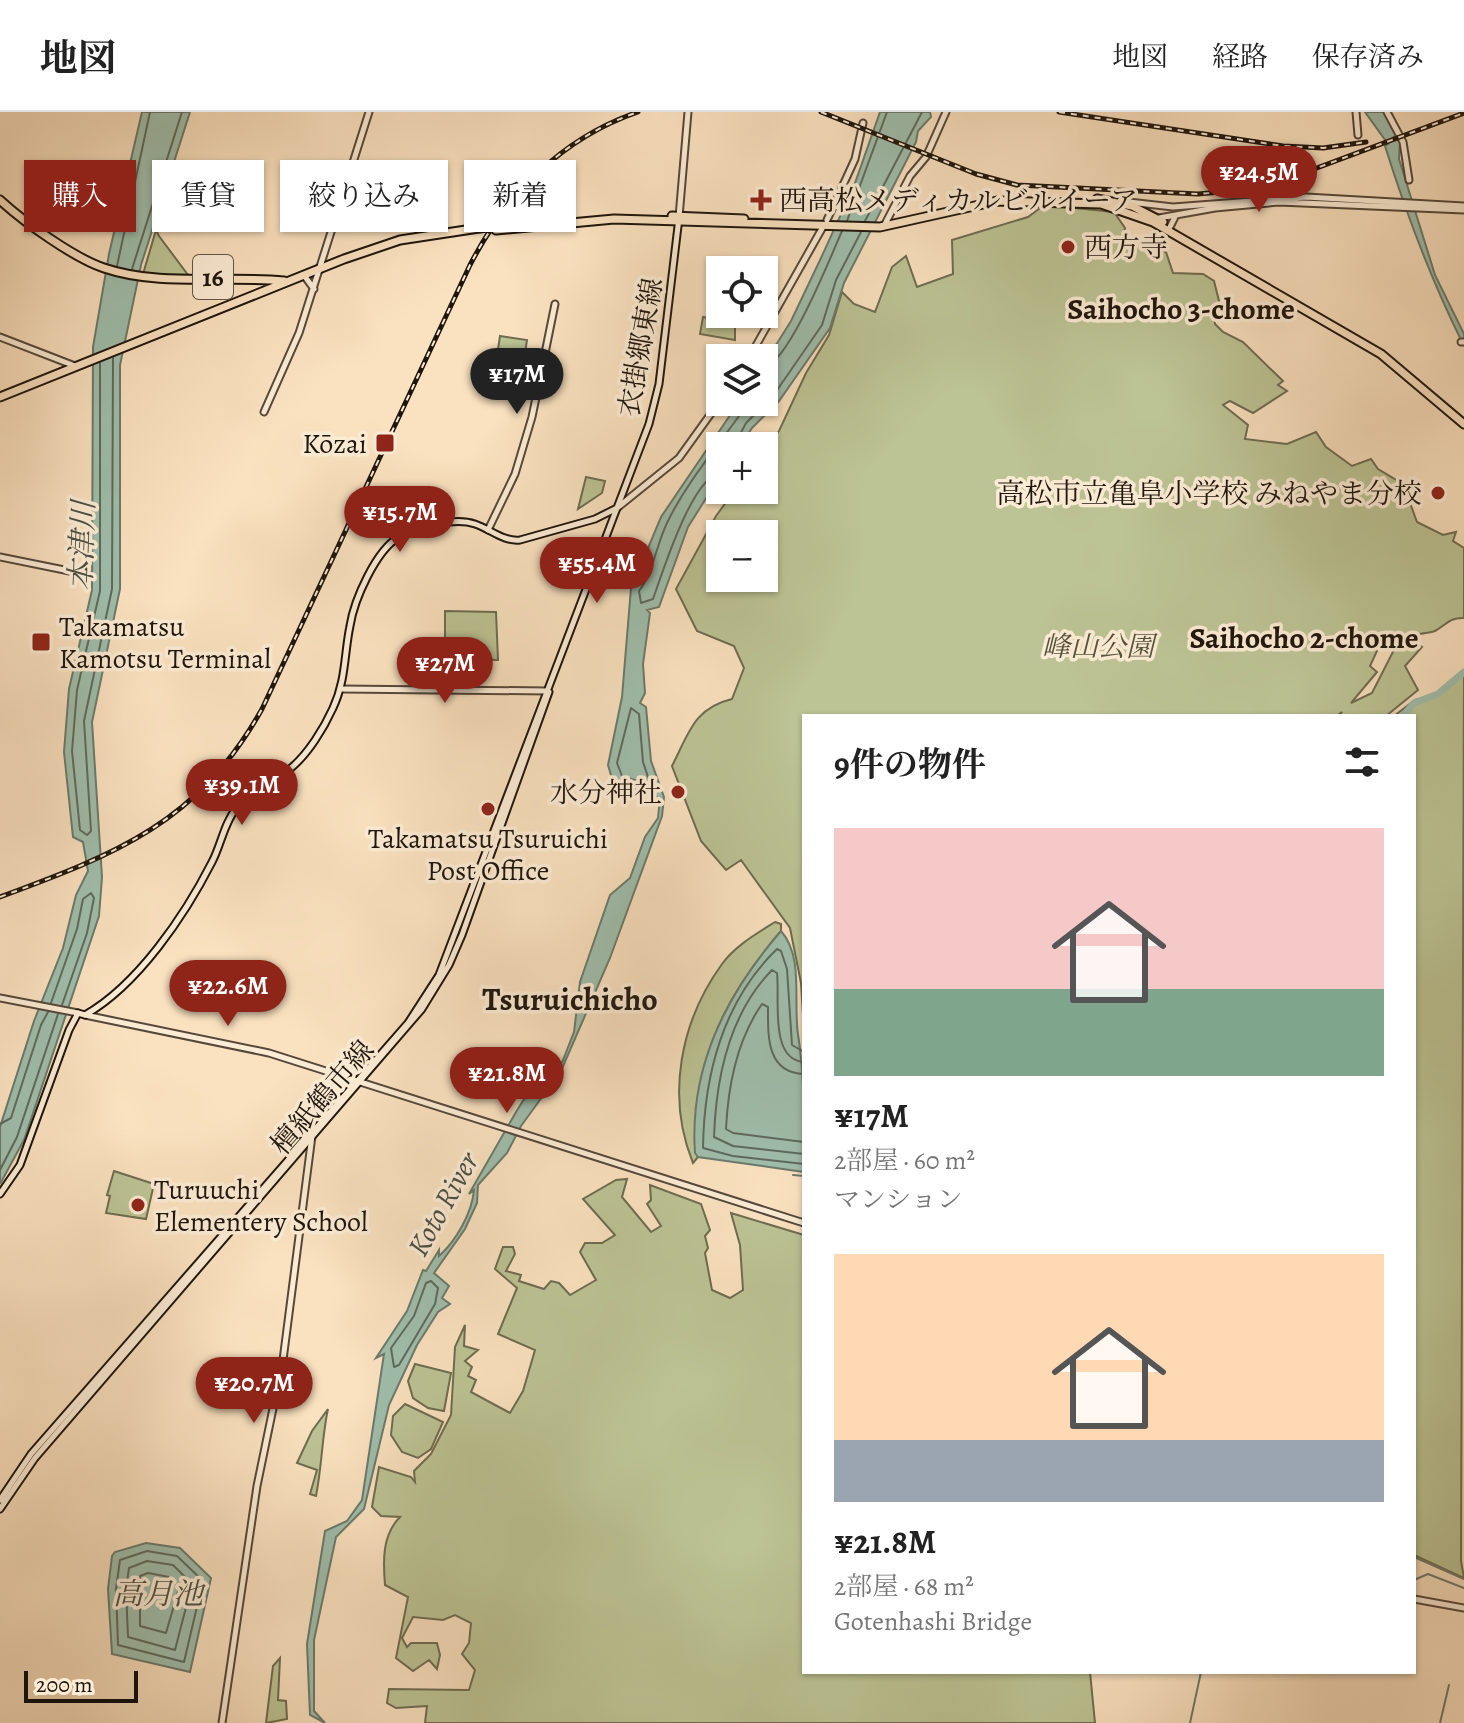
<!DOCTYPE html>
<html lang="ja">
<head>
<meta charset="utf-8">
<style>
  body { margin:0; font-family:Alegreya,"Noto Serif JP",serif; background:#f6f6f6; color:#222; height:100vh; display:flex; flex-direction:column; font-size:30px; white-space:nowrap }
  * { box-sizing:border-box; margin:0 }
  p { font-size:26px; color:#767676 }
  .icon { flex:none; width:44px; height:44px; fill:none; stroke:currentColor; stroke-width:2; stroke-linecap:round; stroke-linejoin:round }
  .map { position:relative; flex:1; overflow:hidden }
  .sheet { position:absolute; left:802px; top:602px; width:614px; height:960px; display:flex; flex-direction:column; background:#fff; border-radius:0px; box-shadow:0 2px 6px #0004 }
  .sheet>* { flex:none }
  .banner { position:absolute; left:24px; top:48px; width:658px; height:72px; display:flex; gap:16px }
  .controls { position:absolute; left:706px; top:144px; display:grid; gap:16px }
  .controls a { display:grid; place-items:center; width:72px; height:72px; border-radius:0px; background:#fff; box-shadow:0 2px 6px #0004; font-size:40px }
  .scale { position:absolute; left:24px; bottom:20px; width:114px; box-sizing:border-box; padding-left:8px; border:4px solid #1e150d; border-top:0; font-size:22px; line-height:28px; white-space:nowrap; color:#1e150d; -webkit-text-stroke:6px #fcecd5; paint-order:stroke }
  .price { position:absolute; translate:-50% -68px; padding:0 18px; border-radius:28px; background:#8f2418; color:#fff; font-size:26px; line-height:52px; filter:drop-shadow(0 2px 4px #0008) }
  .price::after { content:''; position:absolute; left:50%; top:48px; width:24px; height:18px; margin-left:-12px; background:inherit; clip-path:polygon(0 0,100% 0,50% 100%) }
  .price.selected { background:#222; color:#fff }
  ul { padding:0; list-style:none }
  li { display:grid; align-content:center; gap:16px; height:424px; padding:0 32px }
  li span { display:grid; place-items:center; height:248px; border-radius:0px; color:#555 }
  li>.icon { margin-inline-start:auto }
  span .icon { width:144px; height:144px; fill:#fffc; stroke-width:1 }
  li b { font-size:34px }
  h2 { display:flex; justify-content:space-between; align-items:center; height:96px; padding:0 32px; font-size:34px }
  .pill { padding:0 28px; border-radius:0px; background:#fff; box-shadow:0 2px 6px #0004; font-size:28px; line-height:72px }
  .pill.selected { background:#8f2418; color:#fff }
  header { display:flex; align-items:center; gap:48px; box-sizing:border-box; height:112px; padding:0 40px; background:#fff; border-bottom:2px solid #e0e0e0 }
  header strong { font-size:38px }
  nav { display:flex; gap:44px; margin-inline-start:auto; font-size:28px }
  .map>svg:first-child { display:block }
</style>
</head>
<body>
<header>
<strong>地図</strong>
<nav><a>地図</a><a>経路</a><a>保存済み</a></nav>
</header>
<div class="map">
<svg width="1464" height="1611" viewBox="0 0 1464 1611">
  <rect width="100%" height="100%" fill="#fae1bf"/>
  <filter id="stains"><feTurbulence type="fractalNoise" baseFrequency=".0025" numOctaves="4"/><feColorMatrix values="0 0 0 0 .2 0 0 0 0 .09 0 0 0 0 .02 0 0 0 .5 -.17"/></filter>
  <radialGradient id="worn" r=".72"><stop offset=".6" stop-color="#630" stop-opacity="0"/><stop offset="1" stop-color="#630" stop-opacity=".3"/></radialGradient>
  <path fill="#bcc394" stroke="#6d6c50" stroke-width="2" fill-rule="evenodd" d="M1044,93L1114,100L1125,116L1122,130L1166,140L1173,161L1203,162L1214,169L1220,193L1214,200L1215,212L1223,220L1243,230L1283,269L1278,273L1287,279L1253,301L1230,289L1223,293L1248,313L1245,327L1287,332L1316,320L1326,335L1352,354L1371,347L1378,357L1403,372L1417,410L1443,423L1456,420L1453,429L1464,436V506C1450,505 1446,513 1435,519C1426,522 1394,525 1382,528L1370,554L1377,560L1351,591L1372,581L1401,524L1422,535L1405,554L1418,578L1386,604H1339L1342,600L1336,604H804V919L801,871L790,816L741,748L726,758L701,729L672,654C689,621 694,596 732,587L744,556L734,534L697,519L676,477L716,404L735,378H764V339L779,319L806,261L829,223L842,180L854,192L875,200L892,155L906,144L917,175L953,162L952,128L1028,105ZM720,422H764V466H720Z
    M156,118L159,124L188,163L143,162Z
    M703,205L735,210V228L700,222Z
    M500,224L527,228L522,261L495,257Z
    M586,365L605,369L602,381L578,397Z
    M445,499L496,500L498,548L445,547Z
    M1464,559L1461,1449L1464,1466L1414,1443V604H1394L1415,588L1438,582Z
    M775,810L781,812V819C733,875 703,928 697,1002C696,1016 692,1033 698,1045L693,1051C666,985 680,910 722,852C735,834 756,822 775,810Z
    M114,1059L154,1072L146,1107L106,1101L110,1084L107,1083Z
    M627,1067L622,1085L651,1120L661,1114L647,1092L651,1088L650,1073L701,1092L710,1118L705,1124L708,1136L705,1141L712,1178L730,1186L743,1178L740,1133L731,1101L804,1123V1560H1090L1095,1611H425L427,1594L396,1596L387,1591L389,1577L469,1578L475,1558L462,1542L469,1531L471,1511L455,1503L443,1508L413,1505L402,1526L407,1535L411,1531H437L440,1543L437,1557L429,1548L413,1559L396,1546L408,1485L385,1473C383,1449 382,1423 400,1405L381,1404L372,1395L379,1355L411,1365L415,1370L414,1359L431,1342L451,1303L455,1235L465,1213L464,1234L478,1238L465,1249L472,1255L468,1264L476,1268L471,1280L510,1301L523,1279L535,1238L498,1222L517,1176L495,1157L503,1135H513L515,1142L506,1159L521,1163L519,1169L544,1177L551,1169L559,1171L570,1183L596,1168L580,1140L585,1131H602L615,1123L583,1087L616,1068Z
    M415,1252L451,1261L444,1299L428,1296L413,1286L408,1269Z
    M405,1292L443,1310L431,1337L418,1346L402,1340L391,1323L393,1304Z
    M328,1297C322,1324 322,1354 316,1384L310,1382L317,1358L297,1351L312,1319Z
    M280,1546L278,1588L286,1589L287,1607L266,1611L273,1554Z"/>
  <path fill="#9fbeac" stroke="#6b7a6c" stroke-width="2" d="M142,0H190L141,153L120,253V477L92,610L102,765L99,804L24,1028L0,1072V1015L34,909L63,836L76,783L88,759L83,730L73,725L64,640L69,577L92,478L93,235L109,142Z
    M880,0H930L931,5L918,19L916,30L844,171L830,216L779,289L752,316L740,334H720V364L688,415L659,495L647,498L650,501L643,552L645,581L640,591L646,595L651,649L664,685L662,704L610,846L561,959L521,1014L507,1041L478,1073L477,1091L465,1117L434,1161L449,1174L442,1186L450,1192L438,1200L417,1233L389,1293L364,1397L336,1425L314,1528V1599L325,1611L310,1603L307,1532L325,1419L347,1409L362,1388L384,1242L376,1246L407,1199L423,1158L426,1159L439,1138V1144C456,1129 472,1101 474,1078L469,1082L516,1000L524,987L545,978L563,948L574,920L580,870L610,783L630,766L645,725L658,706L660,686L613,670L608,653L622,585L631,476L641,464L638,460L661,405L739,290H764V252L791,209L821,146L854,74Z
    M1365,0H1384L1398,23L1394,25L1400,30L1399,47L1435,163L1464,222V234C1431,168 1406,101 1385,34L1388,32Z
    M781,819C804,845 793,889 798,922C805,968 804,1013 804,1060L698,1045L695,1041C689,955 726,883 781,819Z
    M146,1431L180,1436L211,1466L190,1560L112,1542L108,1477L112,1444L115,1440Z"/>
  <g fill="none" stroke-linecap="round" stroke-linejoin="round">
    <path stroke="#5e6a5c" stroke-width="2" d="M847,109L887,0
      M865,109L922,0
      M117,154L150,0
      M132,157L182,0
      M100,251V479L77,578L72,639L80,718L87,723L91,719L84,609L112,477L113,246
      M764,255C788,252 831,144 842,119
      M734,334L746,311L773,284L822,213L836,168L861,120
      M720,361C692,365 662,462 653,487L641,491L639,479C653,461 656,434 667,411C686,371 718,334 744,297L746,290
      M631,596L639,602L643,650L649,668L646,672L622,664L617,651Z
      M51,891L77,817L83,787L91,781L94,786L87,821L62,893
      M804,940L792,933L787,857L781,839L777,837C723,889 704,963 703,1036L733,1044L804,1052
      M804,950C769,948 780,886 777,861L772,858C729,902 716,966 714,1025L733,1034L804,1042
      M804,962C766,961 768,923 768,895L762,892C737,928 728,974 726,1017L733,1021L804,1030
      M0,1012L11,1006L41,913L48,900
      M0,1058L17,1025L58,902
      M431,1169L438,1176L435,1192L399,1253L394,1255L391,1236L414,1204L426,1171Z
      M147,1439L177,1444L203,1469L184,1550L118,1533L116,1477L120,1448Z
      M147,1449L173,1453L192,1472L175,1538L128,1525L126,1477L129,1456Z
      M148,1461L169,1465L179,1476L166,1521L140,1514V1464Z"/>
    <path stroke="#6b7a6c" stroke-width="2" d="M793,1063L804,1064
      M1414,1445L1464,1467
      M1414,1468L1428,1462L1464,1476
      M1190,1611L1201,1560
      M1440,1611L1449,1573"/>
    <path stroke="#9fbeac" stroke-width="7" d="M1403,604L1414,591L1438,582L1464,560"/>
    <g stroke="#55483a" stroke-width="9">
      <path id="tertiary" d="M1356,0L1358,23
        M1387,0L1403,30L1409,68
        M1120,89L1173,95L1306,85L1464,94
        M679,105L688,0
        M1159,106L1215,96L1279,90L1464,98
        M827,108L855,47L863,11
        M884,114L910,64L926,45L946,0
        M1170,115L1175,105
        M306,166L314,177
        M0,225L75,254
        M1461,230H1464
        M749,246L824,113
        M264,300L299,221L369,0
        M617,396L679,346L720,289
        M488,418L515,362L532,305L555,192
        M0,445L89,463
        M341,577L548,579
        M0,886L78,901
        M85,903L269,941L804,1111
        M1414,1487L1464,1496
        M222,1611L257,1374L283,1248L312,1024"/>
    </g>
    <g stroke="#1e150d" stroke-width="9">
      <path id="secondary" d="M0,1082L20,1053L69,918L78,901L85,903C138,873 185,803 212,750C221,733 224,711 237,695C252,677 274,671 291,656C308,642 324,616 333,596C346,568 344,543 350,514C354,488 376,438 399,425C418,415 454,405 475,412C490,417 504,430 520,428L595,407L617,396
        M0,1388L31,1342L408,911L439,863L649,312L659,272L679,106
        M0,1397L35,1346L422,897L449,853L462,823L549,580"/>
    </g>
    <g stroke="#1e150d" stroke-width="11">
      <path id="primary" d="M1097,87L1132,94L1163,110
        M0,88C24,110 74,146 104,156C160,175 225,163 284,169
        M672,104L744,107
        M496,118L614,107L880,115L997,89L1101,92L1153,110L1381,242L1464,312
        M0,285L344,147L400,128L479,116"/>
    </g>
    <use href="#tertiary" stroke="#fcecd5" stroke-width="5"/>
    <use href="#secondary" stroke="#fcecd5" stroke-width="5"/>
    <use href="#primary" stroke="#fae1bf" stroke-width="7"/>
    <g stroke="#1e150d" stroke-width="5">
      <path id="rail" d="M821,0L976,62L1017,73L1198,82L1242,78L1290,66L1464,1
        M1059,0L1283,34L1323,36L1366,30
        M0,785C116,742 198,711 262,597L470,153C506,83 562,26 638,0"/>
    </g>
    <use href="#rail" stroke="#fcecd5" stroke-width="2" stroke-dasharray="6" stroke-linecap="butt"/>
    <g stroke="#1e150d" stroke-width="11" stroke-linecap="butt">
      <path id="primary-bridge" d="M479,116L498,114"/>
    </g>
    <use href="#primary-bridge" stroke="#fae1bf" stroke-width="7"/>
  </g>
  <g fill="#8f2418" stroke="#fcecd5" stroke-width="3">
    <path d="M757 76h8v8h8v8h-8v8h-8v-8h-8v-8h8z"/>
    <circle cx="1068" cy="135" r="8"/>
    <rect x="375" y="321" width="20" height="20" rx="4"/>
    <circle cx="1438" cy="381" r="8"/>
    <rect x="31" y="520" width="20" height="20" rx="4"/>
    <circle cx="678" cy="680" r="8"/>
    <circle cx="488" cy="697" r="8"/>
    <circle cx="138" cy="1093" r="8"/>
  </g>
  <g text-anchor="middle" stroke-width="7" stroke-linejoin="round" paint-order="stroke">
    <rect fill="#fcecd5" stroke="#615649" stroke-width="2" x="193" y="143" width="40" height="44" rx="6"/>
    <g font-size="26" font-weight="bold" fill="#1e150d">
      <text x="213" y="174">16</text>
    </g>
    <g font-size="28" fill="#1e150d" stroke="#fcecd5" text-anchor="start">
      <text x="779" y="98">西高松メディカルビルイーア</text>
      <text x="1084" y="145">西方寺</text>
      <text x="367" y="341" text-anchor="end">Kōzai</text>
      <text x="1422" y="391" text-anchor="end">高松市立亀阜小学校 みねやま分校</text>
      <text x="59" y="524">Takamatsu<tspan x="59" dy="32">Kamotsu Terminal</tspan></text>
      <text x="662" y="690" text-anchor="end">水分神社</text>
      <text x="488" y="736" text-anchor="middle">Takamatsu Tsuruichi<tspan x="488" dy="32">Post Office</tspan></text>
      <text x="154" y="1087">Turuuchi<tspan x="154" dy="32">Elementery School</tspan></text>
    </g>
    <g font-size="28" fill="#1e150d" stroke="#fcecd5">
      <text transform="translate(640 235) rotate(-80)" y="10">衣掛郷東線</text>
      <text transform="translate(322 985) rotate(-49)" y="10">檀紙鶴市線</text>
    </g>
    <g font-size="28" font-style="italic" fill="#55523c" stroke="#fcecd5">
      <text x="1098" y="544">峰山公園</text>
    </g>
    <g font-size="30" font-weight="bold" fill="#1e150d" stroke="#fcecd5">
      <text x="1181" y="207">Saihocho 3-chome</text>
      <text x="1304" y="536">Saihocho 2-chome</text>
    </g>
    <g font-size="30" font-style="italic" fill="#4b5045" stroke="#fcecd5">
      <text transform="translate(82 434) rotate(-88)" y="10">本津川</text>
      <text transform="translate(443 1092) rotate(-61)" y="10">Koto River</text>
      <text x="158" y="1492">高月池</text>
    </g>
    <g font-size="32" font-weight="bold" fill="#1e150d" stroke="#fcecd5">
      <text x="570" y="898">Tsuruichicho</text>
    </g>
  </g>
  <rect width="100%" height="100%" filter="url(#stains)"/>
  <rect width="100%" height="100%" fill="url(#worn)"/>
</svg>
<div class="controls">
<a><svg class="icon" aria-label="locate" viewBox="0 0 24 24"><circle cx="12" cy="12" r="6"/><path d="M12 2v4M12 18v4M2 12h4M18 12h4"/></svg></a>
<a><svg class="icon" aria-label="layers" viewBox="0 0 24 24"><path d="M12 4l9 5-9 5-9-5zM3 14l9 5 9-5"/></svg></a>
<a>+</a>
<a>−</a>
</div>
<div class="scale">200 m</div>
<b class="price" style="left:1259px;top:102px">¥24.5M</b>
<b class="price selected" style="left:517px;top:304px">¥17M</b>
<b class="price" style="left:400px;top:442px">¥15.7M</b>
<b class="price" style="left:597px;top:493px">¥55.4M</b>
<b class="price" style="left:445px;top:593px">¥27M</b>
<b class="price" style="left:242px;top:715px">¥39.1M</b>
<b class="price" style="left:228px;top:916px">¥22.6M</b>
<b class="price" style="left:507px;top:1003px">¥21.8M</b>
<b class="price" style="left:254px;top:1313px">¥20.7M</b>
<div class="banner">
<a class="pill selected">購入</a>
<a class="pill">賃貸</a>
<a class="pill">絞り込み</a>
<a class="pill">新着</a>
</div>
<section class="sheet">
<h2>9件の物件<svg class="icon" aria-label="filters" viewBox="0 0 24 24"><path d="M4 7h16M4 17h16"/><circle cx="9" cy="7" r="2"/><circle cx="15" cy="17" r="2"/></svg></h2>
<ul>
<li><span style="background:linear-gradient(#f6c9c9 65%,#7fa58c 0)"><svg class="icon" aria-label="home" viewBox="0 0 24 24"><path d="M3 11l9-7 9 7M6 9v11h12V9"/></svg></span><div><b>¥17M</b><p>2部屋 · 60 m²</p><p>マンション</p></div></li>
<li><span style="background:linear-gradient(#ffd9b3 75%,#9aa5b1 0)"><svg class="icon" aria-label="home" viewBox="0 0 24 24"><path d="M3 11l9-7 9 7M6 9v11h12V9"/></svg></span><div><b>¥21.8M</b><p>2部屋 · 68 m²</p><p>Gotenhashi Bridge</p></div></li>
</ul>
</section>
</div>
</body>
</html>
